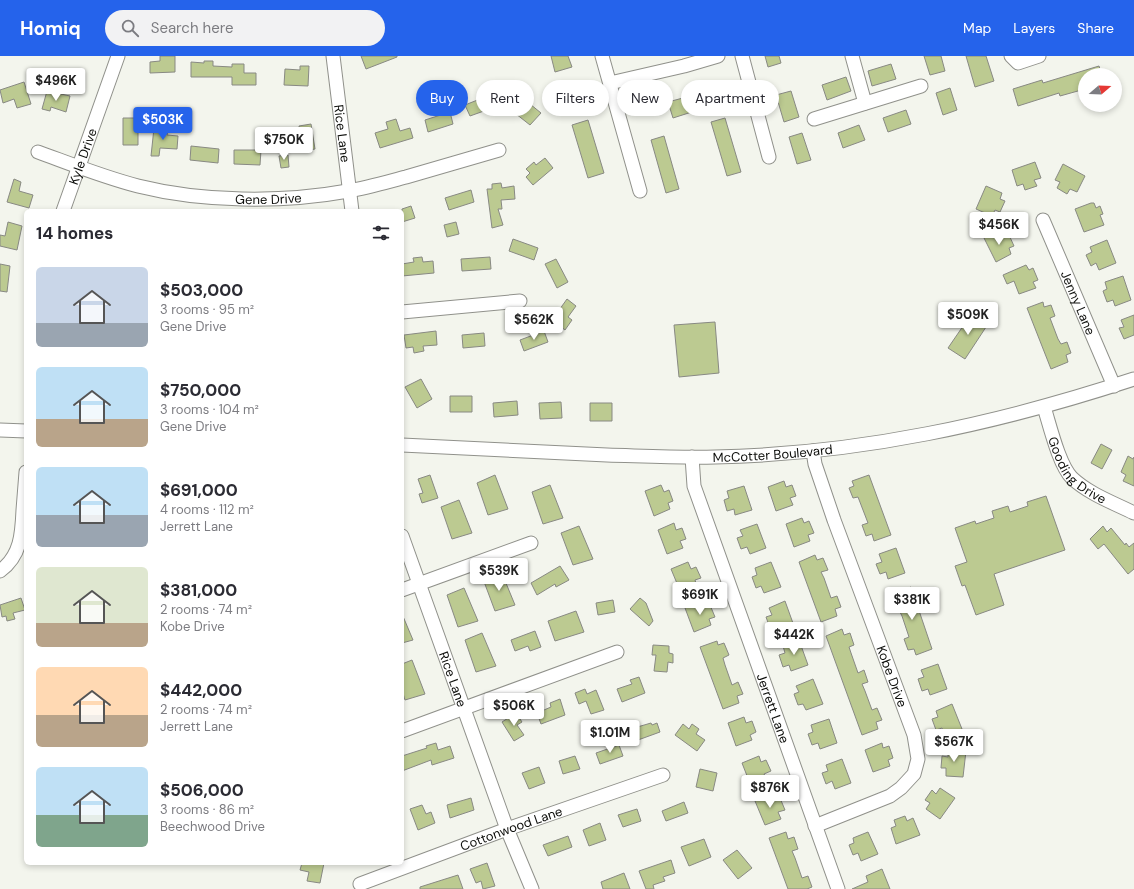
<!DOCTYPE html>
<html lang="en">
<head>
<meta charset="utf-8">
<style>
  body { margin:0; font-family:"DM Sans",sans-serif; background:#f2f2f3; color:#2b2b33; height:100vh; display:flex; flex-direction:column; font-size:15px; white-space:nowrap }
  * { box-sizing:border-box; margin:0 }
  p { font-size:13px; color:#7c7c81 }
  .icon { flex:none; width:22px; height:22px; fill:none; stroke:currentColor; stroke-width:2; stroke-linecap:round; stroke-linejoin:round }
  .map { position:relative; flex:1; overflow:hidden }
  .sheet { position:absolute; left:24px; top:153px; width:380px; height:656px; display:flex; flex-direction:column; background:#fff; border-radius:6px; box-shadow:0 2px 6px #0003 }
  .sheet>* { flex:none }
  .top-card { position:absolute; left:416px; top:24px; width:380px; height:36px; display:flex; gap:8px }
  .needle { width:26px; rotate:71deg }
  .fabs { position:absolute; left:1078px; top:12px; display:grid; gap:8px }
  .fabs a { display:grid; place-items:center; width:44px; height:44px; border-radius:50%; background:#fff; box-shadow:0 2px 6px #0003; font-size:20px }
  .price { position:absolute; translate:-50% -34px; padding:0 9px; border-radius:4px; background:#fff; color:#222; font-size:13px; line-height:26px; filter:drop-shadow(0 1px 2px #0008) }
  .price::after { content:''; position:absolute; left:50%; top:24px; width:12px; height:9px; margin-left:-6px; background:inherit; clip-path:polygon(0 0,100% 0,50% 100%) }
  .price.current { background:#2563eb; color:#fff }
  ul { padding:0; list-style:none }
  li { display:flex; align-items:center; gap:12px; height:100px; padding:0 12px }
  li span { display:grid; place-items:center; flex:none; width:112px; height:80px; border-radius:6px; color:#555 }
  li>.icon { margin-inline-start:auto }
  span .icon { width:48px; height:48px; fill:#fffc; stroke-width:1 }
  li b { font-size:17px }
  h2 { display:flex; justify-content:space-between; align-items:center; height:48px; padding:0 12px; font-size:17px }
  .pill { padding:0 14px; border-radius:18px; background:#fff; box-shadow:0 2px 6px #0003; font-size:14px; line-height:36px }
  .pill.current { background:#2563eb; color:#fff }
  header { display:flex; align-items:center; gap:24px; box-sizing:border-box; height:56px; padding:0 20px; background:#2563eb; color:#fff }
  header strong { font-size:19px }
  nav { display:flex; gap:22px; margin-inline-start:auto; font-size:14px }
  .search { width:280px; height:36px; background:#f2f2f3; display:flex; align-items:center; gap:10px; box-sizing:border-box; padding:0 14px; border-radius:22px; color:#7c7c81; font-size:15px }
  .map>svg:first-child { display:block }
</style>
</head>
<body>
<header>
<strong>Homiq</strong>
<div class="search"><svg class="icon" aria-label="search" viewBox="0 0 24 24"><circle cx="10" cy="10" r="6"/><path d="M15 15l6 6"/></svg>Search here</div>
<nav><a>Map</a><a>Layers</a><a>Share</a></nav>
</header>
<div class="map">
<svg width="1134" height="833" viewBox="0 0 1134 833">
  <rect width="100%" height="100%" fill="#f3f5ed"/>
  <path fill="#bcca91" stroke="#888983" d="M160,0H175V16L150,17V6L160,5Z
    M361,0H397V1L366,13Z
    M551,0H568L572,11L555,16Z
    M765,0H779L781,7L768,11Z
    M924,0H941L945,15L930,19Z
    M966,0H986L994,25L975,31Z
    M204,5H213V10L232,11V8H244V17H256V29H232V21H191V6L204,7Z
    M891,8L896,23L872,30L868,15Z
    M300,10H309L308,30L284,29L285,13L300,14Z
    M1099,10L1102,19H1085V33L1060,40L1059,37L1018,50L1013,33L1042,24L1043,27Z
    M846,21L851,35L827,44L822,29Z
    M24,26L31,48L17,52L14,43L3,47L0,34Z
    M950,32L957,54L943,59L936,37Z
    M489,34L495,51L470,60L465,49L480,43L478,38Z
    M519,34L532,45L530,48L541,57L530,69L511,54L513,51L509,47Z
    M47,35L70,40L66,56L51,51L50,55L42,53Z
    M791,35L799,61L784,66L776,39Z
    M694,39L698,54L673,62L668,46Z
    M906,54L911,68L888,76L883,62Z
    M450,56L453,68L428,76L425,64Z
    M123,62H138V89H123Z
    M725,62L741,116L727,120L711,66Z
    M396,63L400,75L410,72L413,82L380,92L375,77L388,73L386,66Z
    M588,64L604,117L588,122L572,69Z
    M311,68L315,93L303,95L299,70Z
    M859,69L865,84L843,92L838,77Z
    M154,72L168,73L167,79L178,80L177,93L160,92L159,100H151Z
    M802,77L811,104L797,108L789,81Z
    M664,80L679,133L666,137L651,84Z
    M191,90L219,93L218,107L190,104Z
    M234,94H261L260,109L234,108Z
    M288,99L289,111L281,112L279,100Z
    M545,102L553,112L533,129L526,121L530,117L526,113L534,106L536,109Z
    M1035,106L1041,122L1034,124L1037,130L1025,134L1023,128L1017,130L1012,114Z
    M1063,108L1085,120L1077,136L1070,133L1067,138L1057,132L1060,126L1055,124Z
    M14,123L21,126L19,135L33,139L29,152L7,146Z
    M501,127L502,132L514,130L515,143L501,144L502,153H498L503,169L492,172L487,133H492V128Z
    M986,130L1002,137L1000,143L1005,145L1000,156L995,154L992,160L976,153Z
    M471,134L474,146L449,154L445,142Z
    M1091,147H1094L1096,152L1100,150L1103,158L1100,159L1104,169L1084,176L1075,153Z
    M411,150L415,162L402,166V153Z
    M8,166L22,170L17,194L0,190V179L5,180Z
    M456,166L459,178L447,181L444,169Z
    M1001,175L1004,181L1009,179L1014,190L1009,192L1011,198L996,206L984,182Z
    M513,183L538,192L534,204L509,195Z
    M1107,184L1116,207L1099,214L1096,207L1091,210L1086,199L1092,196L1090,191Z
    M422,201L423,206L433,205L434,217L402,220V208L414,206L413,202Z
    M490,201L491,213L462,215L461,203Z
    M556,203L568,226L557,232L545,208Z
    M0,208L10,210L7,236L0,235Z
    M1026,209L1029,214L1033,212L1038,224L1033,226L1036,232L1019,238L1014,225L1007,228L1003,219Z
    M1123,220L1131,244L1115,250L1113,244L1107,246L1103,235L1107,233L1105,226Z
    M567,243L576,250L568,261L572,264L565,274L552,264Z
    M1043,246L1044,251L1051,249L1055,260L1050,262L1058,283L1061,288L1067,286L1071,297L1066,299L1068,306L1051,313L1027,252Z
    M972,257L988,268L965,303L948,292Z
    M1134,259V279L1124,283L1119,272L1124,271L1121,264Z
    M715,266L719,317L679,321L674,269Z
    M436,275L437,289L423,290L424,295L414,297L413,291L406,292L404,279Z
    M544,275L548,286L524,295L520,284Z
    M484,277L485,290L463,292L462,279Z
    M421,323L432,343L417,352L405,331Z
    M450,340H472V356H450Z
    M517,345L518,359L494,361L493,347Z
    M561,346L562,362L540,363L539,347Z
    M590,347H612V365H590Z
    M1101,388L1112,394L1102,413L1091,407Z
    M1128,400L1133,403L1134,401V430L1123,425L1126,419L1121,416Z
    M430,419L438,442L422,447L419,438L423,437L418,423Z
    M495,419L508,453L488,459L477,427Z
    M869,419L891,479L874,485L872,478L866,480L862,469L868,467L858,441L853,442L849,432L854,430L852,425Z
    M784,425L786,431L792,429L796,440L790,442L793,449L776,455L768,431Z
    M550,429L563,462L543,468L532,436Z
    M661,429L664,436L669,434L673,445L668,447L670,453L654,460L645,435Z
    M744,430L752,454L735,459L734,453L727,455L724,444L729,442L727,435Z
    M1046,440L1065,494L994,518L1004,549L976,559L965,529L962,530L955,510L967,506L955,472L975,465L976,468L994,462L992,455L1008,450L1010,456L1028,450L1027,446Z
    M459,444L472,477L452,483L441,451Z
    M802,462L804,467L809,465L814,477L808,479L810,485L794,491L786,468Z
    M674,467L676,474L682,472L686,483L680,485L683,492L667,498L658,474Z
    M757,468L766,492L750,498L747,491L741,493L737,482L743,480L740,474Z
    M579,470L593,503L573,509L561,477Z
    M1103,470L1107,476L1111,472L1125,489L1126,487L1129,491L1134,487V513L1128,518L1104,488L1098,493L1090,483Z
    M896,492L905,517L888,523L886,516L880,518L876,508L882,506L879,498Z
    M815,499L817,504L823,502L828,514L821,516L824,522L831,542L837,540L841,551L835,553L837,560L821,566L799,506Z
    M688,506L691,513L696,511L701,522L695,524L697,531L681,537L671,513Z
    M771,506L781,531L764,537L761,530L756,532L752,521L757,519L755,512Z
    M560,510L569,524L556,531L555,528L537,539L531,527Z
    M501,515L515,549L495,555L483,523Z
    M911,531L932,593L916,599L914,593L908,594L904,583L909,581L902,560L899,554L893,556L890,545L896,543L894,537Z
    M464,532L478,565L458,571L447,539Z
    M21,542L25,554L13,557L15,563L7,565L6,560L2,561L0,549Z
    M640,542L646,547L653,565L649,570L630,553Z
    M613,544L615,556L598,559L596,547Z
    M702,544L705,551L710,549L715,561L709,563L711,569L694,576L685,552Z
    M785,545L794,570L778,576L775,570L770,572L766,561L772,559L769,552Z
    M576,555L584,576L555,585L548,565Z
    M402,558L413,584L402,587Z
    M842,573L844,579L850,577L854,589L849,591L851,597L858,617L864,614L868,626L862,628L865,635L872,654L877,652L882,664L876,666L878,673L862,679L826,580Z
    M535,575L541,591L530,595L528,590L515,595L511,584Z
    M482,577L496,610L476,616L465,584Z
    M799,584L808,609L791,615L789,609L783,611L779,599L785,597L783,590Z
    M717,585L718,589L724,587L729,599L723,602L725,609L732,629L738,626L743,638L737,640L739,647L723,653L700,591Z
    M653,589L669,590V597L673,598V607L668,606L667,616L654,615L656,599H652Z
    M412,604L425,638L405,644L402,634V608Z
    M938,608L947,633L930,639L928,633L922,635L918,623L924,621L921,614Z
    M639,621L645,637L622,646L617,633L632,628L630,624Z
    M813,623L823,648L806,654L803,648L798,649L794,638L799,636L796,630Z
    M585,633L587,638L596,634L604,654L591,658L586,645L579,648L575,637Z
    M560,643L565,659L541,668L537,657L551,651L550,647Z
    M952,648L962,673L945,679L942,672L936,674L932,663L938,661L936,655Z
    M516,657L522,666L517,669L524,679L514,685L502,666Z
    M744,661L746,667L752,665L756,676L750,679L752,684L736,690L728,667Z
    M829,663L837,687L820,693L818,687L812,689L808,678L813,676L811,669Z
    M651,667L652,669L657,667L660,676L638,684L634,672Z
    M683,668L689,673L692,668L699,673L696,678L705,684L697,695L675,679Z
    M436,687L438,694L450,690L454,702L432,709L431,704L402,715V700L427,692L426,690Z
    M882,687L883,692L889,690L893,702L888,704L890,710L873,716L865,694Z
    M619,689L623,700L600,708L596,697Z
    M948,694L966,695L963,721L946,720V712H941L942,700L948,701Z
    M575,700L580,713L563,718L559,705Z
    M759,700L761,706L766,704L771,715L764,718L767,724L751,730L742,707Z
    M842,703L851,727L835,733L832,725L826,728L822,717L828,715L826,709Z
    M539,711L545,727L529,733L522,717Z
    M700,713L717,717L713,735L696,731Z
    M940,732L955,742L940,763L926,753L930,747L925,744L932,734L936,738Z
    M772,739L774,744L780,742L785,754L778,756L781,763L765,769L755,745Z
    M471,742L474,754L450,762L447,749Z
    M684,746L688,757L666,765L662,755Z
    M422,749L426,758L431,756L435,767L418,774L410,753Z
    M637,753L641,765L623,771L618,759Z
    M905,760L907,765L913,762L920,779L896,788L891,772L896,770L894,764Z
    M600,767L606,784L589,790L583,774Z
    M786,776L788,783L794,781L798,793L792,795L795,802L802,822L808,820L812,831L807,833H788L769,782Z
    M868,776L878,798L861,805L858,797L853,799L849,789L854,787L853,782Z
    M568,780L572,791L548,800L543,789Z
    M704,783L711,801L689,810L681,791Z
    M737,794L752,812L738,823L723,804Z
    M671,804L675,817L663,821L665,825L653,829L654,833H646L639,815Z
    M302,807H324L320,827L307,825L309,816L300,814Z
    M487,807L495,830L483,833L481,825L476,827L470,813Z
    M882,813L890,833H852L868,826L866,820Z
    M624,817L630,833H603L601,826Z
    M458,819L463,833H420V831Z"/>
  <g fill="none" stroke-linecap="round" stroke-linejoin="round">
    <g stroke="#90918b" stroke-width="15">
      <g id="minor">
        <path id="s1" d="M333,0L352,155"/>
        <path d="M602,0L640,135"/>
        <path d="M742,0L769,101"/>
        <path d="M852,0L865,47"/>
        <path d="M1011,0L1018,7L1039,0"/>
        <path d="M610,27L684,10L718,0"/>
        <path d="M814,63L921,30"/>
        <path id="s2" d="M38,96C71,108 103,121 138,130C202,146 282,147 348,135C367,132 387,126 406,121C437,112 468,103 499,94"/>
        <path id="s3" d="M63,155L118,0"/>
        <path id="s4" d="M1043,164L1114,330"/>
        <path d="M402,256L520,245"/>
        <path id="s5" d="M1044,351C1050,370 1059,409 1072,422C1089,438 1114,447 1134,457"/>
        <path d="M0,374L26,375"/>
        <path id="s6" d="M402,389C470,392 538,396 607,399C643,400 679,402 715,401C859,398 997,368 1134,323"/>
        <path id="s7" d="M813,395L815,408L834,464L914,679L918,703L914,718L901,732L890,740L815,770"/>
        <path id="s8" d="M692,401L694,430L838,833"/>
        <path id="s9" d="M402,480L507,773L532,833"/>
        <path d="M0,515C21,500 22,477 23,454C24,441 25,429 26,416"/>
        <path d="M402,534L531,487"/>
        <path d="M402,675L617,596"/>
        <path id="s10" d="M360,828L507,773L663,719"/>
      </g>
    </g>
    <use href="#minor" stroke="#fff" stroke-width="13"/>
  </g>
  <g text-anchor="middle" stroke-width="3" stroke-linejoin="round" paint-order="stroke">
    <g font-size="13" fill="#0d0e0b" stroke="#f3f5ed">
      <text dy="5" stroke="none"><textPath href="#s1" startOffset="78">Rice Lane</textPath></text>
      <text dy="5" stroke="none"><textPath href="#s3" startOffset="58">Kyle Drive</textPath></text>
      <text dy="5" stroke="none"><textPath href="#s2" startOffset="237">Gene Drive</textPath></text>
      <text dy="5" stroke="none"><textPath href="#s4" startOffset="90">Jenny Lane</textPath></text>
      <text dy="5" stroke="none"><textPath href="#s6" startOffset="371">McCotter Boulevard</textPath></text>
      <text dy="5" stroke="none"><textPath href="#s5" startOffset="74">Gooding Drive</textPath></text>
      <text dy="5" stroke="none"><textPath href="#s7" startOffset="239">Kobe Drive</textPath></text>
      <text dy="5" stroke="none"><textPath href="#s9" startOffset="152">Rice Lane</textPath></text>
      <text dy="5" stroke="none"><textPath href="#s8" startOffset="265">Jerrett Lane</textPath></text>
      <text dy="5" stroke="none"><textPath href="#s10" startOffset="161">Cottonwood Lane</textPath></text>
    </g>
  </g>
</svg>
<div class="fabs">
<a><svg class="needle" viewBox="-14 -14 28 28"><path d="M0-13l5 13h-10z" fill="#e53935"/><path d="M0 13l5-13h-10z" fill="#7c7c81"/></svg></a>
</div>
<b class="price" style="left:56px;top:46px">$496K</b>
<b class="price current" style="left:163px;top:85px">$503K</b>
<b class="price" style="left:284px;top:105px">$750K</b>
<b class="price" style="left:999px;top:190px">$456K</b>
<b class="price" style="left:968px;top:280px">$509K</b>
<b class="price" style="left:534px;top:285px">$562K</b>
<b class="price" style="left:499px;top:536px">$539K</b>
<b class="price" style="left:700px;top:560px">$691K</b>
<b class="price" style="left:912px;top:565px">$381K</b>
<b class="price" style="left:794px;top:600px">$442K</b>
<b class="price" style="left:514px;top:671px">$506K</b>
<b class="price" style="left:610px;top:698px">$1.01M</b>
<b class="price" style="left:954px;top:707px">$567K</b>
<b class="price" style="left:770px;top:753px">$876K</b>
<div class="top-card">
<a class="pill current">Buy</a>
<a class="pill">Rent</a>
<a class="pill">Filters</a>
<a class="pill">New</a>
<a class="pill">Apartment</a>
</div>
<section class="sheet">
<h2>14 homes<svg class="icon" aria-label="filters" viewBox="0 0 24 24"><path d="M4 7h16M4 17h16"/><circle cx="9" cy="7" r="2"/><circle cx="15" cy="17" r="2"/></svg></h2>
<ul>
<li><span style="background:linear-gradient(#c9d6e8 70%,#9aa5b1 0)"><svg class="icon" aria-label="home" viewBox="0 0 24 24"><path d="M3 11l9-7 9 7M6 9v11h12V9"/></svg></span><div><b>$503,000</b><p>3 rooms · 95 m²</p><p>Gene Drive</p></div></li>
<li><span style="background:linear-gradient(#bfe0f5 65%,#b9a48a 0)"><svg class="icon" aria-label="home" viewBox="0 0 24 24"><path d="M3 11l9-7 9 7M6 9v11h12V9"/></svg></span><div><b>$750,000</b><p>3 rooms · 104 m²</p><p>Gene Drive</p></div></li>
<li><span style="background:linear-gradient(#bfe0f5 60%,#9aa5b1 0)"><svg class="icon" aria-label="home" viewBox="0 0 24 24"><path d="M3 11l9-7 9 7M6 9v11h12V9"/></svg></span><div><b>$691,000</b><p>4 rooms · 112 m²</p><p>Jerrett Lane</p></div></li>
<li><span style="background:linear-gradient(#dfe7d0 70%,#b9a48a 0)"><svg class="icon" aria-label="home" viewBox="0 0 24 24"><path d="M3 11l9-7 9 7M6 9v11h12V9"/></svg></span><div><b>$381,000</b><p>2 rooms · 74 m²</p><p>Kobe Drive</p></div></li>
<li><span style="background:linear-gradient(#ffd9b3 60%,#b9a48a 0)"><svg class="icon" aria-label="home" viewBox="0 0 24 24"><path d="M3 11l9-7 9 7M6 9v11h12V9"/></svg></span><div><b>$442,000</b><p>2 rooms · 74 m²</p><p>Jerrett Lane</p></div></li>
<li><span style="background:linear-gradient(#bfe0f5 60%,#7fa58c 0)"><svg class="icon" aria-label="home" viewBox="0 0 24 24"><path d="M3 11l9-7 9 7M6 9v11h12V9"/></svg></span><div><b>$506,000</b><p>3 rooms · 86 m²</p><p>Beechwood Drive</p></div></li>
</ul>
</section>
</div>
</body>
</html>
